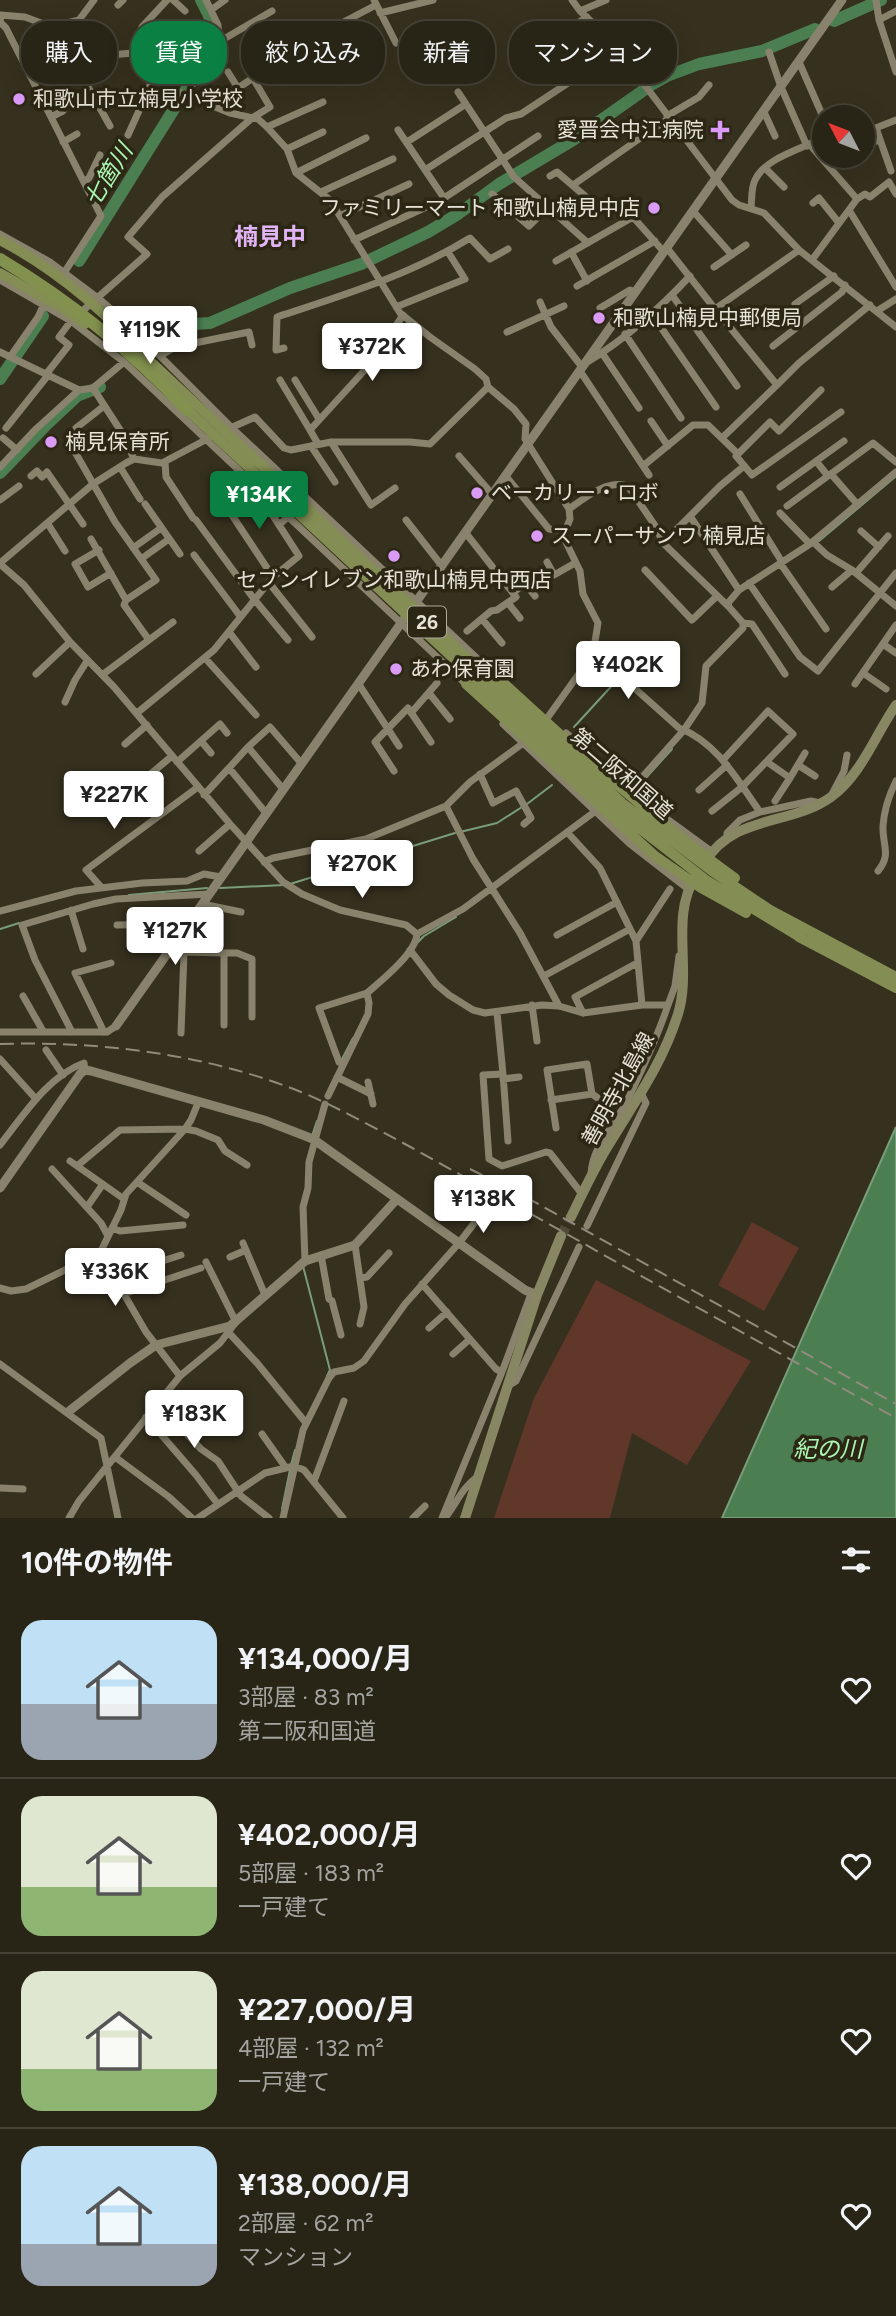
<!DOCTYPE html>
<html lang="ja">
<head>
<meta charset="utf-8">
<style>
  body { margin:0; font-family:Figtree,"Noto Sans JP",sans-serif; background:#302c1f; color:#f1f3f6; height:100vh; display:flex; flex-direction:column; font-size:26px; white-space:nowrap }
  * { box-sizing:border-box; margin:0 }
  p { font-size:23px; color:#a5a4a1 }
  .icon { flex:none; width:38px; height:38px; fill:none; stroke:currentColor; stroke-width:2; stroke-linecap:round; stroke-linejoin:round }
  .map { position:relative; height:1518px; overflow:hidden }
  .side { display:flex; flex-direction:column; background:#282416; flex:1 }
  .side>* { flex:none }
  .guide { position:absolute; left:21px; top:21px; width:854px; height:63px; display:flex; gap:14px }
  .needle { width:46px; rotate:312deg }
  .buttons { position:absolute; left:812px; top:105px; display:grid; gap:14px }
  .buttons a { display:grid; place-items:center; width:63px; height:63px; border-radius:50%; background:#282416; box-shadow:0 7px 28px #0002,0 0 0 2px #444135; font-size:35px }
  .price { position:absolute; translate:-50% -60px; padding:0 16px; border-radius:7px; background:#fff; color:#222; font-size:23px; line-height:46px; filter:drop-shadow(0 2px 4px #0008) }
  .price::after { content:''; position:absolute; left:50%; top:42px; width:21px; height:16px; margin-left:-10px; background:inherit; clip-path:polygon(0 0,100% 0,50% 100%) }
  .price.selected { background:#0b8043; color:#fff }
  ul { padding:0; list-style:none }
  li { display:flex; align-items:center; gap:21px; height:175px; padding:0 21px }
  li+li { border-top:2px solid #444135 }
  li span { display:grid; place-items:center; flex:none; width:196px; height:140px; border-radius:21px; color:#555 }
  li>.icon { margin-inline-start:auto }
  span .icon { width:84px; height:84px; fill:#fffc; stroke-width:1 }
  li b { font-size:30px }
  h2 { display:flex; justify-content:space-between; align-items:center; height:84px; padding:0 21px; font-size:30px }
  .pill { padding:0 24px; border-radius:28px; background:#282416; box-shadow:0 7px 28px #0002,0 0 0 2px #444135; font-size:24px; line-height:63px }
  .pill.selected { background:#0b8043; color:#fff }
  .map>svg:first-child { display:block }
</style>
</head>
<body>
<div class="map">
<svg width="896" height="1518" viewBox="0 0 896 1518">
  <rect width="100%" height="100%" fill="#36301e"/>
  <path fill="#61372a" d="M752,1222L799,1248L764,1311L718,1285Z
    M596,1280L751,1361L687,1465L632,1433L610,1518H494L534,1398Z"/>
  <path fill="#4b7f51" stroke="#7a9d79" stroke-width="2" d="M896,1127V1518H722Z"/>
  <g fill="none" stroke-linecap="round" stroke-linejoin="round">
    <path stroke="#7a9d79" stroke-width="2" d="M819,541L895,477
      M574,727L618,679
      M644,780L672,749
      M527,804L552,785
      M460,832L497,823L522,807
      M290,884L455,833
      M220,888L284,885
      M129,895L207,888
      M0,929L19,923
      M417,943L424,936L456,917
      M341,1061L353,1038
      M312,1136L317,1121
      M303,1266L330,1370L327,1376
      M291,1465L295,1450
      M282,1509L290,1470"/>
    <path stroke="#4b7f51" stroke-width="12" d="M201,0C210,18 220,32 210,51
      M834,21L881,0
      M79,261L189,85
      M163,337L178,325L210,323L290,288L361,264L428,232L458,214L499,184L573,140L651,85L667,76L699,64L762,51L815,29
      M0,379L43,316
      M0,473L47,424L77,396L100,387"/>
    <path stroke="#504b3a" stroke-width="10" stroke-dasharray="10 5" stroke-linecap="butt" d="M561,1236L571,1217"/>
    <path stroke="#89836d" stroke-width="7" d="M173,0L185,11
      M374,0L396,43
      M572,0L580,11L609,38L732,200L739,205L764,213L799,250L896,327
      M876,0L879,20L896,72
      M118,5L123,0
      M211,10L225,0
      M580,11L606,0
      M380,13L433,0
      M0,15L25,17L49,26H58L99,51L110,55L133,53L139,54L176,91L230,113L258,119L267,127L287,149L296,173L330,200L400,313L430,337L475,369L486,379L488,387L514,409L526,424L525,439L569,509L570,519L563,536L580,571L583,594L598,623L593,654L548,717
      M1,15L0,22L6,28L101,216L64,273
      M879,20L896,11
      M59,25L79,20L94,0
      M142,27L167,0
      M84,43L65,60L78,77L88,78
      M217,43L272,11
      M769,52L781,87L807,146
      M530,55L587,17
      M165,57L190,73
      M39,61L65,30
      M799,62L824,119
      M156,72L182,27L207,43
      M228,72L238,88
      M458,92L514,177L588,243
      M186,96L219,38L218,25L206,0
      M229,112L223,98L253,78
      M764,112L775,136
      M667,116L699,97L709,85
      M51,117L63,111
      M110,126L87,85L88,78L115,55
      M267,127L323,102
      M876,128L891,171
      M398,130L444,198L538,136
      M863,133L896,120
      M128,135L148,91L155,70
      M63,142L77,134
      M407,142L466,104
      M810,145L857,199L865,194L870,197L889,182L896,194
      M863,145L880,140
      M287,149L323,132
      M830,166L843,156
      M765,168L784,187
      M425,170L506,118L521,114L618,50
      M296,173L366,138
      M550,176L557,172L599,208
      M84,182L89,178L100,155
      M573,185L669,118
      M321,192L393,159
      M492,194L529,226L548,207
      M813,203L819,198L839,223
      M751,208C752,199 751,188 755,180C766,157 803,149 824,137
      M849,210L896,287
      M693,211L732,255
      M340,216L409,184
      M0,234L50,262L98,298L126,322L231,427L497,677
      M354,240L433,204
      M667,248L715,309L799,250
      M571,252L587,281
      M812,260L857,199
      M556,261L633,217L664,252
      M714,267L746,245
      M0,280L71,321L124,362L469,687
      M577,286L655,241
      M672,295L737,386
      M540,302L551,327L582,367
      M795,304L834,276
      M396,307L465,279L448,252
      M600,308L630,290L635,292
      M715,309L777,385L799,363L870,305
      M877,311L896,299
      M651,313L716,407
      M507,332L564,306
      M625,334L681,418
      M773,346L842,292L845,285
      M284,348L276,350L277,317C344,295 410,275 470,238L490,259L508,249
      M0,352L79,390L93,388L124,436L134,459
      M602,353L639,408
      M160,356L175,347L249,332L252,345
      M10,357L38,317L44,304
      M589,361C625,339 661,307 690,276
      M580,371L649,475
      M47,373L69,345L59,337L71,321L147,254L128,237L162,197L252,118L270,107L247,68L292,46L300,45L376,5
      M280,380L310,430
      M295,380L319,419
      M93,388L124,362
      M651,421L668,446
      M6,428L49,374
      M76,428L104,406
      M228,429L255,417L284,448L291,450L331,442H410L430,444L488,387
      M3,438L17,450
      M722,438L777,385
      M331,442L371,505L395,488
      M318,444L310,430L373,361L403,315
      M311,446L335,482
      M75,452L115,522L156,580L126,600
      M738,454L770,422L779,431L821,390
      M459,456L492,494
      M816,461L828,476
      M165,462L166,477L193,518
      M643,466L693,425H708L738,454L736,456L752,475L841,412
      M0,467L36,429L79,390
      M120,467L140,499
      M831,474L858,505
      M505,475L549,529L564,531
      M31,476L37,471L42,477L47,472L83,524
      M258,487L228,509L273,577
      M780,487L844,441
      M740,494L782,562
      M0,500L19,486
      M145,504L180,554
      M787,506L873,443L896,462
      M569,509C585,498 607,479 628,486L656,527L663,543L729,607
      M270,511L279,525
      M780,513L810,544
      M690,516L739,590
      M196,520L254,599L288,640
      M406,520L442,566
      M48,524L65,551
      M861,531L879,547
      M465,532L516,597L497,610L491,611L467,631
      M91,539L126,600L124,605L149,640
      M813,542L827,555L852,570L896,606
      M663,543L720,486L744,466
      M133,548L161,528
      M99,550L75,564L88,587L111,573
      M194,555L240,616
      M141,559L169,539
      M547,562L554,575L575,563
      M0,563L93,484L126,463L134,459L162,463L211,437
      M780,563L826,629
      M0,564L24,585L70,642L114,687L230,824L283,882L302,894L340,910L406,925L417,934
      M645,570L692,620L717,596
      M856,573L888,536
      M749,583L800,657L818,671L896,573
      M270,584L312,637
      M832,587L852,570
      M513,593L525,583L535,596
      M508,603L520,618
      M482,619L502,643
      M743,623L752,624L785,674
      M229,632L256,667
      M883,644L896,653
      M593,654L612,668L679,728C717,742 738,781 760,812L740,820L727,833V838
      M205,658L256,715
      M863,673L886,689
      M36,674L70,642
      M102,675L173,622
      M358,683L399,746
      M855,684L896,625
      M429,693L450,719
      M65,702L75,680L87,661
      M137,713L214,650L273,577L299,556L279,525L289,516
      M411,713L437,683
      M503,724L630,844L688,889
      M566,733L659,813L711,851
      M201,741L211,753
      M125,744L147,725
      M248,747L270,727L301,763
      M177,762L220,724L227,733
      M767,762L790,778L775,801
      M798,765L815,776
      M229,768L248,747L283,789
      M394,771L375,742L408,708L431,742
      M480,774L493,803L516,791L531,818L524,824
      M790,778L805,753
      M141,782L172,756
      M699,790L727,765
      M629,792L684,730L702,703L706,666L743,628V623L729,607L728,603L739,590L810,544L896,472
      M832,794L844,771L847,755
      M204,795L229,768L266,813
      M446,806L473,859L520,933L559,1006
      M712,811L742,787L793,734L768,711L723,760
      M760,812L811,801L820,803
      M567,832L600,868L636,941L642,1005
      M199,851L230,824
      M264,862L273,858L366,839L446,806L470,782L522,744
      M878,871C892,854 882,845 883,826C884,811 889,795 896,781
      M102,888L86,870L198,787
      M202,904L241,912
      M71,910L83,949
      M0,911L76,891L142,883L187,881L204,874L221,877
      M117,925L188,924
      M417,934L463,909L597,810
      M557,935L617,902
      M178,938L183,942L184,952L181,1033
      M636,941L670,889
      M410,950L436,984L449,995L473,1010L485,1013L542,1005L559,1006L583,1013L642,1005H668L675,986L679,956
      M184,952L224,953V1025
      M224,953H237L252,959V1017
      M544,976L630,929
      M23,996L43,1031
      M532,1005L537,1041
      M497,1013L503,1074
      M583,1013L575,997L637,963
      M0,1032H107L116,1026
      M72,1032L35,960L22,925L93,904L116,899L209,894
      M104,1032L75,973L111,963
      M46,1050L63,1075
      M0,1059L36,1099
      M343,1064L339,1062L319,1008L367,993
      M337,1077L371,1094
      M503,1079L519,1077
      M368,1082L373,1104
      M592,1094L605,1103L614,1121
      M328,1096L368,1014L369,1003L367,993C381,981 416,953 417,934
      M551,1100L592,1094L587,1064L547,1070L556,1128
      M508,1141L503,1074L483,1075L489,1159L502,1166L546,1152L550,1153L582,1194
      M0,1145C23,1116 48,1076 84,1063L85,1070
      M70,1161L124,1199
      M77,1166L120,1130L185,1129L196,1131L218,1140L225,1151L247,1165
      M52,1169L101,1223L108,1236
      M591,1174C592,1146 615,1125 627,1101C642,1070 657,1038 668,1005
      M137,1182L186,1215
      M87,1207L103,1184
      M587,1226L646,1103L642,1095
      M112,1228L120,1231L183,1225
      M243,1243L265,1295
      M355,1245L364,1307L360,1324
      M100,1253L146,1332L180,1376
      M321,1255L329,1299L332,1301L341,1335
      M230,1257L246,1250
      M305,1261L303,1207L308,1188L309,1162L325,1104
      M113,1277L181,1255
      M360,1278L367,1277L389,1253
      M422,1284L496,1369L502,1372
      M0,1288L11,1291L26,1289L100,1253L121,1210L126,1194L185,1129L191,1120L198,1103
      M123,1294L201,1268
      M429,1328L447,1312
      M229,1333L257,1363L306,1423
      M453,1354L470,1339
      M0,1364L101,1438L118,1518
      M508,1386L516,1381L579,1247
      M158,1403L201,1449L218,1461L241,1496L269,1518
      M146,1417L196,1475L217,1503
      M262,1434L286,1468
      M115,1457L169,1497L192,1518
      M314,1481L344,1401
      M0,1488L23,1489
      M69,1518L79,1501L180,1376L220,1343L236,1322L206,1262
      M198,1518L265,1473L294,1466L304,1470L343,1518
      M283,1518L303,1430L329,1378L334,1372L354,1368L364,1361L405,1304L459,1243L485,1209
      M413,1518L425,1506
      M442,1518L502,1372L531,1294
      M445,1518C457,1503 461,1489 477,1477"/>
    <path stroke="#89836d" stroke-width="9" d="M116,1026L842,0
      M0,1188L80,1074L85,1070L91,1071L264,1120L313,1139L525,1290L537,1295
      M68,1412L130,1363L156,1345L230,1326L305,1261L355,1245L397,1199"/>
    <path stroke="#878763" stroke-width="10" d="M705,862C734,814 791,826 831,797C862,774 875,735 896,705
      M571,1217C583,1193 594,1168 608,1146C635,1101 662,1065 678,1014C692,969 670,918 695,877
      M465,1518L537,1295L561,1236"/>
    <path stroke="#848e54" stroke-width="10" d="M0,240C57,270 108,314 151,362L622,803L712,871L770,910L896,977
      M0,273L62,308L85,324
      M183,406L616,810L706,880L803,939
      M496,676C573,747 650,817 735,878
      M466,684L654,855L701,888L746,913
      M799,937L896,988"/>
    <path stroke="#82914d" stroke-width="12" d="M0,259C72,302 130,350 187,410"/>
    <path stroke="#908b7c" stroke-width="2" stroke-dasharray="14 7" stroke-linecap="butt" d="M0,1044C101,1041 207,1054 301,1092C337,1107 371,1126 405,1144C461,1175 517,1206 572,1237C680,1298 788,1358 896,1418
      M470,1169L524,1196L896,1404"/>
  </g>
  <g fill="#da9af6" stroke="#2c2614" stroke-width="2.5">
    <circle cx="19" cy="99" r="7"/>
    <path d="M716.5 119.5h7v7h7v7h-7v7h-7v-7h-7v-7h7z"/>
    <circle cx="654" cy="208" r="7"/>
    <circle cx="599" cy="318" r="7"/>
    <circle cx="51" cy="442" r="7"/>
    <circle cx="477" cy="493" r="7"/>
    <circle cx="537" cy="536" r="7"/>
    <circle cx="394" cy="556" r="7"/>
    <circle cx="396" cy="669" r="7"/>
  </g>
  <g text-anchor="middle" stroke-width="7" stroke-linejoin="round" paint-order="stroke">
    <rect fill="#2c2614" stroke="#aeaa9c" stroke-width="2" x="408" y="606.5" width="38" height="31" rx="5"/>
    <g font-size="19" font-weight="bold" fill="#e6e3d7">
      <text x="427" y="629">26</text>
    </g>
    <g font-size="21" fill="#e6e3d7" stroke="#2c2614" text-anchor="start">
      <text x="33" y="106">和歌山市立楠見小学校</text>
      <text x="704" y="137" text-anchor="end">愛晋会中江病院</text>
      <text x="640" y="215" text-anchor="end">ファミリーマート 和歌山楠見中店</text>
      <text x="613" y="325">和歌山楠見中郵便局</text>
      <text x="65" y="449">楠見保育所</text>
      <text x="491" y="500">ベーカリー・ロボ</text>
      <text x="551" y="543">スーパーサンワ 楠見店</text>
      <text x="394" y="587" text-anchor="middle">セブンイレブン和歌山楠見中西店</text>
      <text x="410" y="676">あわ保育園</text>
    </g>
    <g font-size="21" fill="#e6e3d7" stroke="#2c2614">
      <text transform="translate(622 774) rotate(41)" y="7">第二阪和国道</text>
      <text transform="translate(618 1089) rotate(-61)" y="7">善明寺北島線</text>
    </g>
    <g font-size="23" font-style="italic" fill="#abf8b3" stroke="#2c2614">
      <text transform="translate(108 175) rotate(-58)" y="8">七箇川</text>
      <text x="828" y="1457">紀の川</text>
    </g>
    <g font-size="24" font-weight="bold" fill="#e1b5f5" stroke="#2c2614">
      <text x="270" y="245">楠見中</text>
    </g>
  </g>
</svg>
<div class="buttons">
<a><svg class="needle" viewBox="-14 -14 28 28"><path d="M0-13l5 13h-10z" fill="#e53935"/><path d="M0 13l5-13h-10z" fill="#a5a4a1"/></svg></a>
</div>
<b class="price" style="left:150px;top:366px">¥119K</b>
<b class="price" style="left:372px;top:383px">¥372K</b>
<b class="price selected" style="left:259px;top:531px">¥134K</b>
<b class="price" style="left:628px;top:701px">¥402K</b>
<b class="price" style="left:114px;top:831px">¥227K</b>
<b class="price" style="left:362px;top:900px">¥270K</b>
<b class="price" style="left:175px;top:967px">¥127K</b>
<b class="price" style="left:483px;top:1235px">¥138K</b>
<b class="price" style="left:115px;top:1308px">¥336K</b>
<b class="price" style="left:194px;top:1450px">¥183K</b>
<div class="guide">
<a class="pill">購入</a>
<a class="pill selected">賃貸</a>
<a class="pill">絞り込み</a>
<a class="pill">新着</a>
<a class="pill">マンション</a>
</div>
</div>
<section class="side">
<h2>10件の物件<svg class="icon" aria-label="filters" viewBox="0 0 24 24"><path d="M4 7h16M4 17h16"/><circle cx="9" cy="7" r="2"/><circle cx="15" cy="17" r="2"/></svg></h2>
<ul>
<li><span style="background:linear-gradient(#bfe0f5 60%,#9aa5b1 0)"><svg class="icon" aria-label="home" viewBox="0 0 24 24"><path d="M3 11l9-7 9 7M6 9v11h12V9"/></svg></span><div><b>¥134,000/月</b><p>3部屋 · 83 m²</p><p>第二阪和国道</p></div><svg class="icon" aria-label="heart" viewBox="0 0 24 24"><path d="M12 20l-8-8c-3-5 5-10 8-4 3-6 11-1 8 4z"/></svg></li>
<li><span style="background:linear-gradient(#dfe7d0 65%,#8fb573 0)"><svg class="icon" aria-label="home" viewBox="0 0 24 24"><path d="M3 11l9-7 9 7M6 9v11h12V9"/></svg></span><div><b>¥402,000/月</b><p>5部屋 · 183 m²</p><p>一戸建て</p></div><svg class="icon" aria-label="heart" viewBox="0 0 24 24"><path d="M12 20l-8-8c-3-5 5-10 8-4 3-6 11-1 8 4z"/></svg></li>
<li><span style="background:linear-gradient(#dfe7d0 70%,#8fb573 0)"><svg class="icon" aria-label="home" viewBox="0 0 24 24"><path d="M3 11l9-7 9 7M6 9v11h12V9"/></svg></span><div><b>¥227,000/月</b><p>4部屋 · 132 m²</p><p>一戸建て</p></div><svg class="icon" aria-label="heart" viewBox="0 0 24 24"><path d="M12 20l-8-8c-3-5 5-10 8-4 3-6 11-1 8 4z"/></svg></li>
<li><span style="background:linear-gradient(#bfe0f5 70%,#9aa5b1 0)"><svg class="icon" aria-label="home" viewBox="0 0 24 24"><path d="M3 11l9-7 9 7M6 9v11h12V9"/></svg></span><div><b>¥138,000/月</b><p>2部屋 · 62 m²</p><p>マンション</p></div><svg class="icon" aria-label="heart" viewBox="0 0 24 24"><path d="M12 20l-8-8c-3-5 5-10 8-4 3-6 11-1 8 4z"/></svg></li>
</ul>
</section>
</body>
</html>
